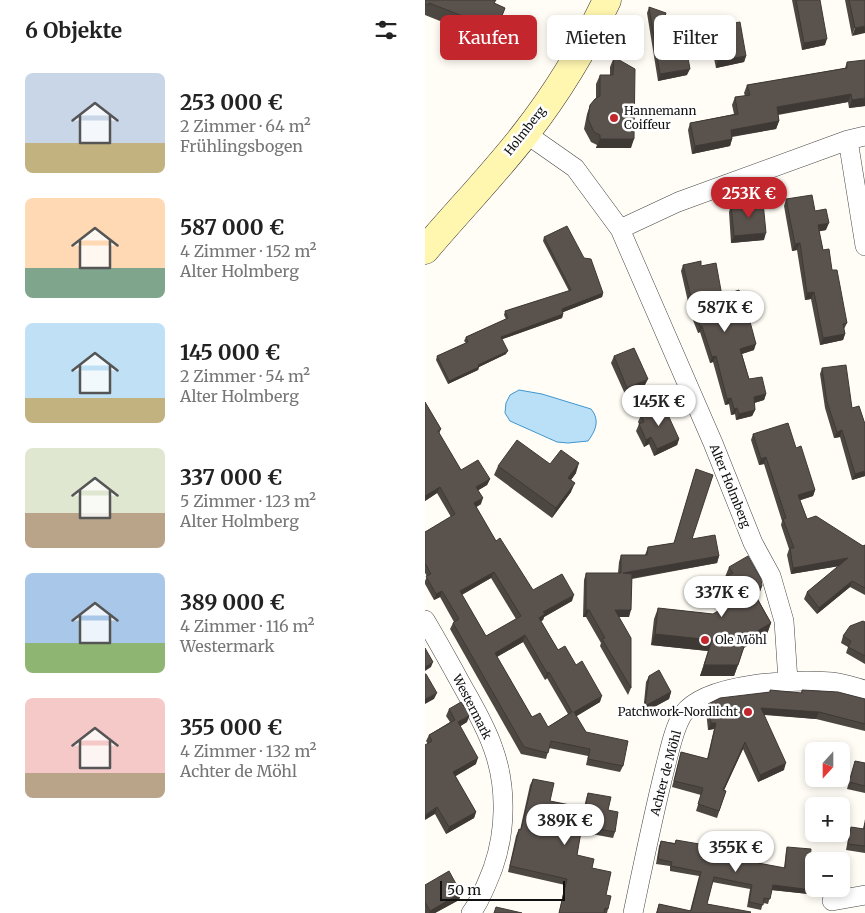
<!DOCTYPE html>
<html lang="de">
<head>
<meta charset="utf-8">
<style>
  body { margin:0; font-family:Merriweather,serif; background:#f2f2f2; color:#222; height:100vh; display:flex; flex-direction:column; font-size:19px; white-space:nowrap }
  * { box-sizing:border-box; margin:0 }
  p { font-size:16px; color:#767676 }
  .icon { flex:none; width:28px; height:28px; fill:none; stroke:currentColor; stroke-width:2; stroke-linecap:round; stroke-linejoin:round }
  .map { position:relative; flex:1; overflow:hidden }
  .panel { display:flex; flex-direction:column; background:#fff; width:425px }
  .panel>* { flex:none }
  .guide { position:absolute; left:15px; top:15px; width:350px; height:45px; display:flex; gap:10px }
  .needle { width:32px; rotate:201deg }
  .tools { position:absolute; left:380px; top:742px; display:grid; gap:10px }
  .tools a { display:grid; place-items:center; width:45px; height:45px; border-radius:8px; background:#fff; box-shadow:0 2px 8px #0003; font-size:25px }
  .scale { position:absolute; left:15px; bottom:12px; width:125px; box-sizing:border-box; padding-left:5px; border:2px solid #111; border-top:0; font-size:14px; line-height:18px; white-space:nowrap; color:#111; -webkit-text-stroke:4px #fff; paint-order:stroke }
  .price { position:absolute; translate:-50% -42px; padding:0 11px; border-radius:18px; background:#fff; color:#222; font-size:16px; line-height:32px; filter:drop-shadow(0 1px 2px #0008) }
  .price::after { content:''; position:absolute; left:50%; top:30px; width:15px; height:11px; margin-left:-8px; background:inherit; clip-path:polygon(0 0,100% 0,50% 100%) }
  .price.on { background:#c4262e; color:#fff }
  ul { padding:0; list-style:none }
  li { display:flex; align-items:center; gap:15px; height:125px; padding:0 25px }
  li span { display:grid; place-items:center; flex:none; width:140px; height:100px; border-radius:8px; color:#555 }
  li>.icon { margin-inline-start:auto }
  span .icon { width:60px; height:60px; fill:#fffc; stroke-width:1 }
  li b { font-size:21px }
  h2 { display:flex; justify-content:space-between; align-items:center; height:60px; padding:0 25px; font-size:21px }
  .pill { padding:0 18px; border-radius:8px; background:#fff; box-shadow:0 2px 8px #0003; font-size:18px; line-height:45px }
  .pill.on { background:#c4262e; color:#fff }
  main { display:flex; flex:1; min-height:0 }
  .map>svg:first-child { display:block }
</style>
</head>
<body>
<main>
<section class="panel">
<h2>6 Objekte<svg class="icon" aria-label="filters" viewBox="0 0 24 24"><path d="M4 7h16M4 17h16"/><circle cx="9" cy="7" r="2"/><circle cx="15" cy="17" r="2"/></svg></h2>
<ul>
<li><span style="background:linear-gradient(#c9d6e8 70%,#c2b280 0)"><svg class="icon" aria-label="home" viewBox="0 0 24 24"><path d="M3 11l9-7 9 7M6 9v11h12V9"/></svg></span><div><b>253 000 €</b><p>2 Zimmer · 64 m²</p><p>Frühlingsbogen</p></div></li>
<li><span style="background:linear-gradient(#ffd9b3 70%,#7fa58c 0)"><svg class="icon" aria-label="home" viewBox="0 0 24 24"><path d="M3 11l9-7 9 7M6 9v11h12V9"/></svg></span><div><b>587 000 €</b><p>4 Zimmer · 152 m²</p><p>Alter Holmberg</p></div></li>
<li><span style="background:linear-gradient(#bfe0f5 75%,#c2b280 0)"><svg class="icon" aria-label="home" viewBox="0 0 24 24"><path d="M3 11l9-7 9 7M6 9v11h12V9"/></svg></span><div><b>145 000 €</b><p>2 Zimmer · 54 m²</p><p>Alter Holmberg</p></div></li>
<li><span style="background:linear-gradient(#dfe7d0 65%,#b9a48a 0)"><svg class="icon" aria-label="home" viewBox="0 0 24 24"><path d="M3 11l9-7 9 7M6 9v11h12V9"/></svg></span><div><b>337 000 €</b><p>5 Zimmer · 123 m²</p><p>Alter Holmberg</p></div></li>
<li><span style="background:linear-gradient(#a9c7e8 70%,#8fb573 0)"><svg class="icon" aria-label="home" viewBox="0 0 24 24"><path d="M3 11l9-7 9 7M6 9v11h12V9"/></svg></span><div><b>389 000 €</b><p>4 Zimmer · 116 m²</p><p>Westermark</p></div></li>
<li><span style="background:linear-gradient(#f6c9c9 75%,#b9a48a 0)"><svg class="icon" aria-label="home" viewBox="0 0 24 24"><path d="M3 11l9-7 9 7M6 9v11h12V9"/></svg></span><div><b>355 000 €</b><p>4 Zimmer · 132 m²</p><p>Achter de Möhl</p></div></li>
</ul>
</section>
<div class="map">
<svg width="440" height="913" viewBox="0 0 440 913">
  <rect width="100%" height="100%" fill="#fffdf5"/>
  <path fill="#b9e0f7" stroke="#3f96cf" d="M94,390L117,394L166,409C175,420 171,430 163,441L143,443L132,442L85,421L80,413L81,403L85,395Z"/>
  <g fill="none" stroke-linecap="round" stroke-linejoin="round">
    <g stroke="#444" stroke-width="20">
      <path id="street" d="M100,133L150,168L195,229L288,443L328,543L346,576L359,621L363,681
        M423,140L440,246
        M195,229L253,202L423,140L440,136
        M0,620C12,640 23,660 34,680C46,702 60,724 68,748C82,786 81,831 68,868C62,883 56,900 46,913
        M407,901L440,895
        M208,913C218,865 228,816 240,768C244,753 249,727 258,714C281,682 371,679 407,682C418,683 429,687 440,690"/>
    </g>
    <g stroke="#333" stroke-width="29">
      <path id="secondary" d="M0,250C33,211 69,174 100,134C132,93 160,47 182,0"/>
    </g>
    <use href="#street" stroke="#fff" stroke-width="19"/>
    <use href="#secondary" stroke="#fff6b0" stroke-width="28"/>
  </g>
  <path fill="#4d4742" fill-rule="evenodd" d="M0,0L69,3L80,8L69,38L65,36L56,58L30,48L34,37H33L35,29L0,15Z
    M367,0H395L400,45L377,50Z
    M420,0H440L427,36Z
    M224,7L234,35L262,75L233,81L222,13Z
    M287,27L321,56L319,62L291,68L284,34Z
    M189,57L206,148H171L172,145L166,142L159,129L162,114L165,105L171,98V84L175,75H185V67Z
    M422,62L440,106L424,108L423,102L353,115L354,121L351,129L307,137V139L305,146L267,154L263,130L265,123L309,114L307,105L310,97L320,96L319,93L322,85L420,68Z
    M361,199L390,211L401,230L394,231L398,250L407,270L422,323L419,329L420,334L418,340L395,345L386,299L380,300L372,250L367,251L359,206Z
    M306,205L339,240L306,243L304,212Z
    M119,237L178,293L177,297L138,312V314L137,318L77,339L81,354L54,367L53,370L23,384L11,360L12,356L41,343L39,341L41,337L81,319L79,315L80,311L144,291L118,241Z
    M258,265L276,266L297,296L329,350L317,354L324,379L341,394L339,400L329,403L330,410L327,416L311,420L310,414L306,415L304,404L300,405L288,362L285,363L275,332L273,333L266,315L256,271Z
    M189,356L220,385L200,394L186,363Z
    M397,368L427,408L440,476L427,480L415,437L409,438L400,408L395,374Z
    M0,402L16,429L14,434L36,470L65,479L62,485L53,490L56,504L51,507L71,541L108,590L147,601L119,617L118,620L116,621L133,650L151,665L175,702L151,716L161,732L198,766L195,772L161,765L163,756L124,748L121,759L96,754L25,629L28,623L29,622L15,597L9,600L0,584V581L2,576L0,573V532L26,517L12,493L0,501ZM66,578L91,619L61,636L37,595ZM98,642L120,680L122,678L143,714L123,727L107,717L72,657Z
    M216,415L254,439L252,445L229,456L224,444L219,447L211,431L214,424L213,422Z
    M328,434L371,448L390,490L388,496L375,500L382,519L438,546L440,545V595L425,587L392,614L379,599L382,592L414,566L366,574L362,555L364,549L356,525L357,521L339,464L334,465L326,440Z
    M125,464L151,473L146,480V492L127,518L69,475L73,466Z
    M271,469L267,539L294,556L292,563L207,579L204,617H194L206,688L203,695L175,646L176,643L161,617H158L159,580L161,573H193L194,562L196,555H220L223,547L249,543Z
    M304,567L337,586L333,597H332L346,623L342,634L319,648L309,676H275L283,651L226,645L229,619L233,608L288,614L299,607L290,591L294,580L300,577Z
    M440,622V664L421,653L423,647L416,643L418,636Z
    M224,676L246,692L244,699L218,713L221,682Z
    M377,690L440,699V731L391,719L339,715L359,770L333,782L318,749L299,790L301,791L292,818L271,811L276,795L247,787L256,752L282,759L289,729L283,730L281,710L283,704L376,693Z
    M24,709L42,722L35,726L51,764L30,776L51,812L49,818L21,834L10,814L3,744L1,741L4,735L25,722L21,716Z
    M430,761L440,763V793L422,789Z
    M108,779L125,801L159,808L161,799L163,793L183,810L190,832L188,838L156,832L152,855L167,868L181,895L183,909L182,913H134L140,885L83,872L91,836L94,829L95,830L105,785Z
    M440,819V853L421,850L424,834L426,827L438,829Z
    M251,840L285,850L320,857L322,851L333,863L359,868L361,851L362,847L385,859L393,895L347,890L343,904L338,903L336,910L322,907L325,889L287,882L282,904L325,913H231L234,904L265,911L274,876L245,871V866L231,864L234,846L236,841L250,843Z
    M0,885L36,893L34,900L10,913H0Z"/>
  <path fill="#3f3936" d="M440,26V33L427,36L430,28Z
    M402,39L400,45L377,50L379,43Z
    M321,56L319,62L291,68L293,61Z
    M265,69L262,75L233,81L235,74Z
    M426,94L423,102L349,115L352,107Z
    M440,98V106L424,108L427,100Z
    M354,121L351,129L303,137L306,130Z
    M175,139H209L206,148H171Z
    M307,139L305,146L267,154L270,146Z
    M404,223L401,230L391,232L393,225Z
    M341,233L339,240L306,243L309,236Z
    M375,243L372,250L367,251L370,244Z
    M389,292L386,299L380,300L382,293Z
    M178,293L177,297L136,313L137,309Z
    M138,314L137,318L75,340L76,337Z
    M275,326H277L275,332L273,333Z
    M420,334L418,340L395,345L398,338Z
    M331,344L329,350L313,355L315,349Z
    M83,351L81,354L54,367L53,370L23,384L24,381L53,365Z
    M291,356L288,362L285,363L287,357Z
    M223,379L220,385L200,394L202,388Z
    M341,394L339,400L326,404L329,397Z
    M306,398L304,404L300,405L302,399Z
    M312,408L310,414L306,415L309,409Z
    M330,410L327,416L311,420L314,414Z
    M417,430L415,437L409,438L412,432Z
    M226,437L224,444L219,447L221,440Z
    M254,439L252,445L229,456L232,449Z
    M341,457L339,464L334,465L336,459Z
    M154,463L151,473L140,488L143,478Z
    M440,471V476L427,480L430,474Z
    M65,479L62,485L49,493L51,487Z
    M150,483L146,492L127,518L131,508Z
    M15,487L12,493L0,501V496Z
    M390,490L388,496L370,502L373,495Z
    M58,498L56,504L47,510L49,503Z
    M294,556L292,563L196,580L198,573Z
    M423,558L421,565L366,574L368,568Z
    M69,572L66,578L32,597L35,591Z
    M427,581L425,587L392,614L394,608Z
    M337,586L333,597L323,601L327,590Z
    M17,591L15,597L9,600L11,594Z
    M149,595L147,601L119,617L118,620L112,624L114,618L118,612Z
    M161,610H164L161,617H158Z
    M190,610H206L204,617H187Z
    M346,623L342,634L318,648L322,637Z
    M230,634L287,640L283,651L226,645Z
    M100,635L98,642L68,659L70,653Z
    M8,662L6,667L0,671V667Z
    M279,665H313L309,676H275Z
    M124,672L122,678L120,680L122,673Z
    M246,692L244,699L218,713L220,706Z
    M12,693L9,699L0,704V699Z
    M177,696L175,702L147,719L149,712Z
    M336,708L394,712L391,719L334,714Z
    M45,715L42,722L31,729L33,722Z
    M286,723H291L289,729L283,730Z
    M320,742L318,749L296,797L298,790Z
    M53,758L51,764L26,779L28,772Z
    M361,763L359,770L333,782L335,775Z
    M12,807L10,814L0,820V815Z
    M51,812L49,818L21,834L24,827Z
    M424,878L422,883L416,885V881Z
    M348,885L399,889H408L393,895L346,890Z
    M36,893L34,900L10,913H4L5,911Z"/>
  <path fill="#5a524d" stroke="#3f3936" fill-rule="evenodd" d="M0,0H71L69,3L80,8L73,26L69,24L61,46L35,37L39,26L37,25L40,17L4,3V5L0,4Z
    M371,0H395L402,39L379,43Z
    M424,0H440V26L430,28Z
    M224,7L241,13L234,35L258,31L265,69L235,74Z
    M315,22L321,56L293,61L287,27Z
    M189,57L210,69L209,139H175V135L169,132L163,119L165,105L170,99L175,96V75H188Z
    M440,60V98L427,100L426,94L352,107L354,121L306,130L307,139L270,146L265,123L313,114L310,97L325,95L322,85L422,68V62Z
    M387,195L390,211L401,209L404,223L393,225L398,250L404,249L407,270H412L422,323L418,324L420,334L398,338L389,292L382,293L375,243L370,244L361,199Z
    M338,202L341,233L309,236L306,205Z
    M142,226L159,258L166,259L178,293L137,309L138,314L76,337L83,351L53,365L54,367L24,381L12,356L43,342L41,337L83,318L80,311L146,290L119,237Z
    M276,261V266L291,263L297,296L314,290L324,318L331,344L315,349L324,379L337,377L341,394L329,397L330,410L314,414L312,408L309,409L306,398L302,399L291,356L287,357L277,326H275L269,309L258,265Z
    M209,348L223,379L202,388L189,356Z
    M421,365L427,408L434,406L440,424V471L430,474L417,430L412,432L402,402L397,368Z
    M0,402L16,429L13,431L36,470L53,460L65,479L51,487L58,498L49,503L71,541L75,538L108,590L137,574L149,595L118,612L120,614L114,618L133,650L140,646L151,665L157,661L177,696L149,712L161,732L203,741L198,766L163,759L165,749L126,741L123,753L99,747L28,623L34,619L17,591L11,594L1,576L6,574L0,563V532L30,514L15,487L0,496ZM69,572L96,616L61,636L35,591ZM100,635L122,673L124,672L147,712L123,727L115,713L107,717L70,653Z
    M238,404L254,439L232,449L226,437L221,440L214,424L219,422L216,415Z
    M363,423L371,448L376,446L390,490L373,495L382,519L391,516L438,546L440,545V588L427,581L394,608L382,592L423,558L368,568L365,548H369L358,519L361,518L341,457L336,459L328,434Z
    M92,440L125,464L136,450L154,463L143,478L150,483L131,508L73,466Z
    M271,469L288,475L267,539L290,535L294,556L198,573L207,574L206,610H190L206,638V688L177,639L180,638L164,610H161V573H196V555H222L223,547L249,543Z
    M323,556L336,579L337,586L327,590L346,623L322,637L313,665H279L287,640L230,634L233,608L288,614L307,603L294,580L308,573L304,567Z
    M438,621L440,622V656L423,647L426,641L418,636L425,626Z
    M0,648L8,662L0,667Z
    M234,670L246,692L220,706L224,676Z
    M0,674H1L12,693L0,699Z
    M345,690L377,693V690L413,692L440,699V724L394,712L336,708L361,763L335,775L320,742L298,790L301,791L294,811L273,804L278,788L249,781L256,752L283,759L291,723H286L283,704L295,698L345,692Z
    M36,702L45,715L33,722L53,758L28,772L51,812L24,827L12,807L0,815V745L7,741L4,735L30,720L24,709Z
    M430,761L440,763V786L424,782Z
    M108,779L129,783L125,801L160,808L163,793L186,797L183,810L193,812L190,832L157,826L152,855L169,859L167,868L186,872L181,895L186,896L183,909L180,908L179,913H134L142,879L85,866L94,829L96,830Z
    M440,823V846L423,844L426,827L439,829Z
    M251,840L286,846L285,850L321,857L322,851L335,853L333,863L360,868L362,847L386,849L385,859L402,861H389V889H399L395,891L348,885L345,899L339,898L338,905L324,902L327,885L289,877L282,904L326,912L325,913H232L234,904L266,911L276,872L246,866L247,862L233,859L236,841L250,844Z
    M416,858L424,878L416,881V861H409Z
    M24,871L36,893L5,911L0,902V885Z
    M71,907L97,913H69Z"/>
  <g fill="#c4262e" stroke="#fff" stroke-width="2">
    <circle cx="189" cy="118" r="5"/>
    <circle cx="280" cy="640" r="5"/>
    <circle cx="323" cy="712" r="5"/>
  </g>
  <g text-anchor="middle" stroke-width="5" stroke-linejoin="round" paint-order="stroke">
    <g font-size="12" fill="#111" stroke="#fff" text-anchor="start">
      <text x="199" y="115">Hannemann<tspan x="199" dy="14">Coiffeur</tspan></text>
      <text x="290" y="644">Ole Möhl</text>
      <text x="313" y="716" text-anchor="end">Patchwork-Nordlicht</text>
    </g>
    <g font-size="12" fill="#111" stroke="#fff">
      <text transform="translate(100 131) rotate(-52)" y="4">Holmberg</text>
      <text transform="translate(305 486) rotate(68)" y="4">Alter Holmberg</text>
      <text transform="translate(47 707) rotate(63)" y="4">Westermark</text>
      <text transform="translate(241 773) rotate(-75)" y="4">Achter de Möhl</text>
    </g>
  </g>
</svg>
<div class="tools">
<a><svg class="needle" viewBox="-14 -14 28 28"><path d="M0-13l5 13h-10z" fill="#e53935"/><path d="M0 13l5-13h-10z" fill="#767676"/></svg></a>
<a>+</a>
<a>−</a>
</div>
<div class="scale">50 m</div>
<b class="price on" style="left:324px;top:219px">253K €</b>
<b class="price" style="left:300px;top:333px">587K €</b>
<b class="price" style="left:234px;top:427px">145K €</b>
<b class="price" style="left:297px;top:618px">337K €</b>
<b class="price" style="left:140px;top:846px">389K €</b>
<b class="price" style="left:311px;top:873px">355K €</b>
<div class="guide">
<a class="pill on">Kaufen</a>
<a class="pill">Mieten</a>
<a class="pill">Filter</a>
</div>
</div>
</main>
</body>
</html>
